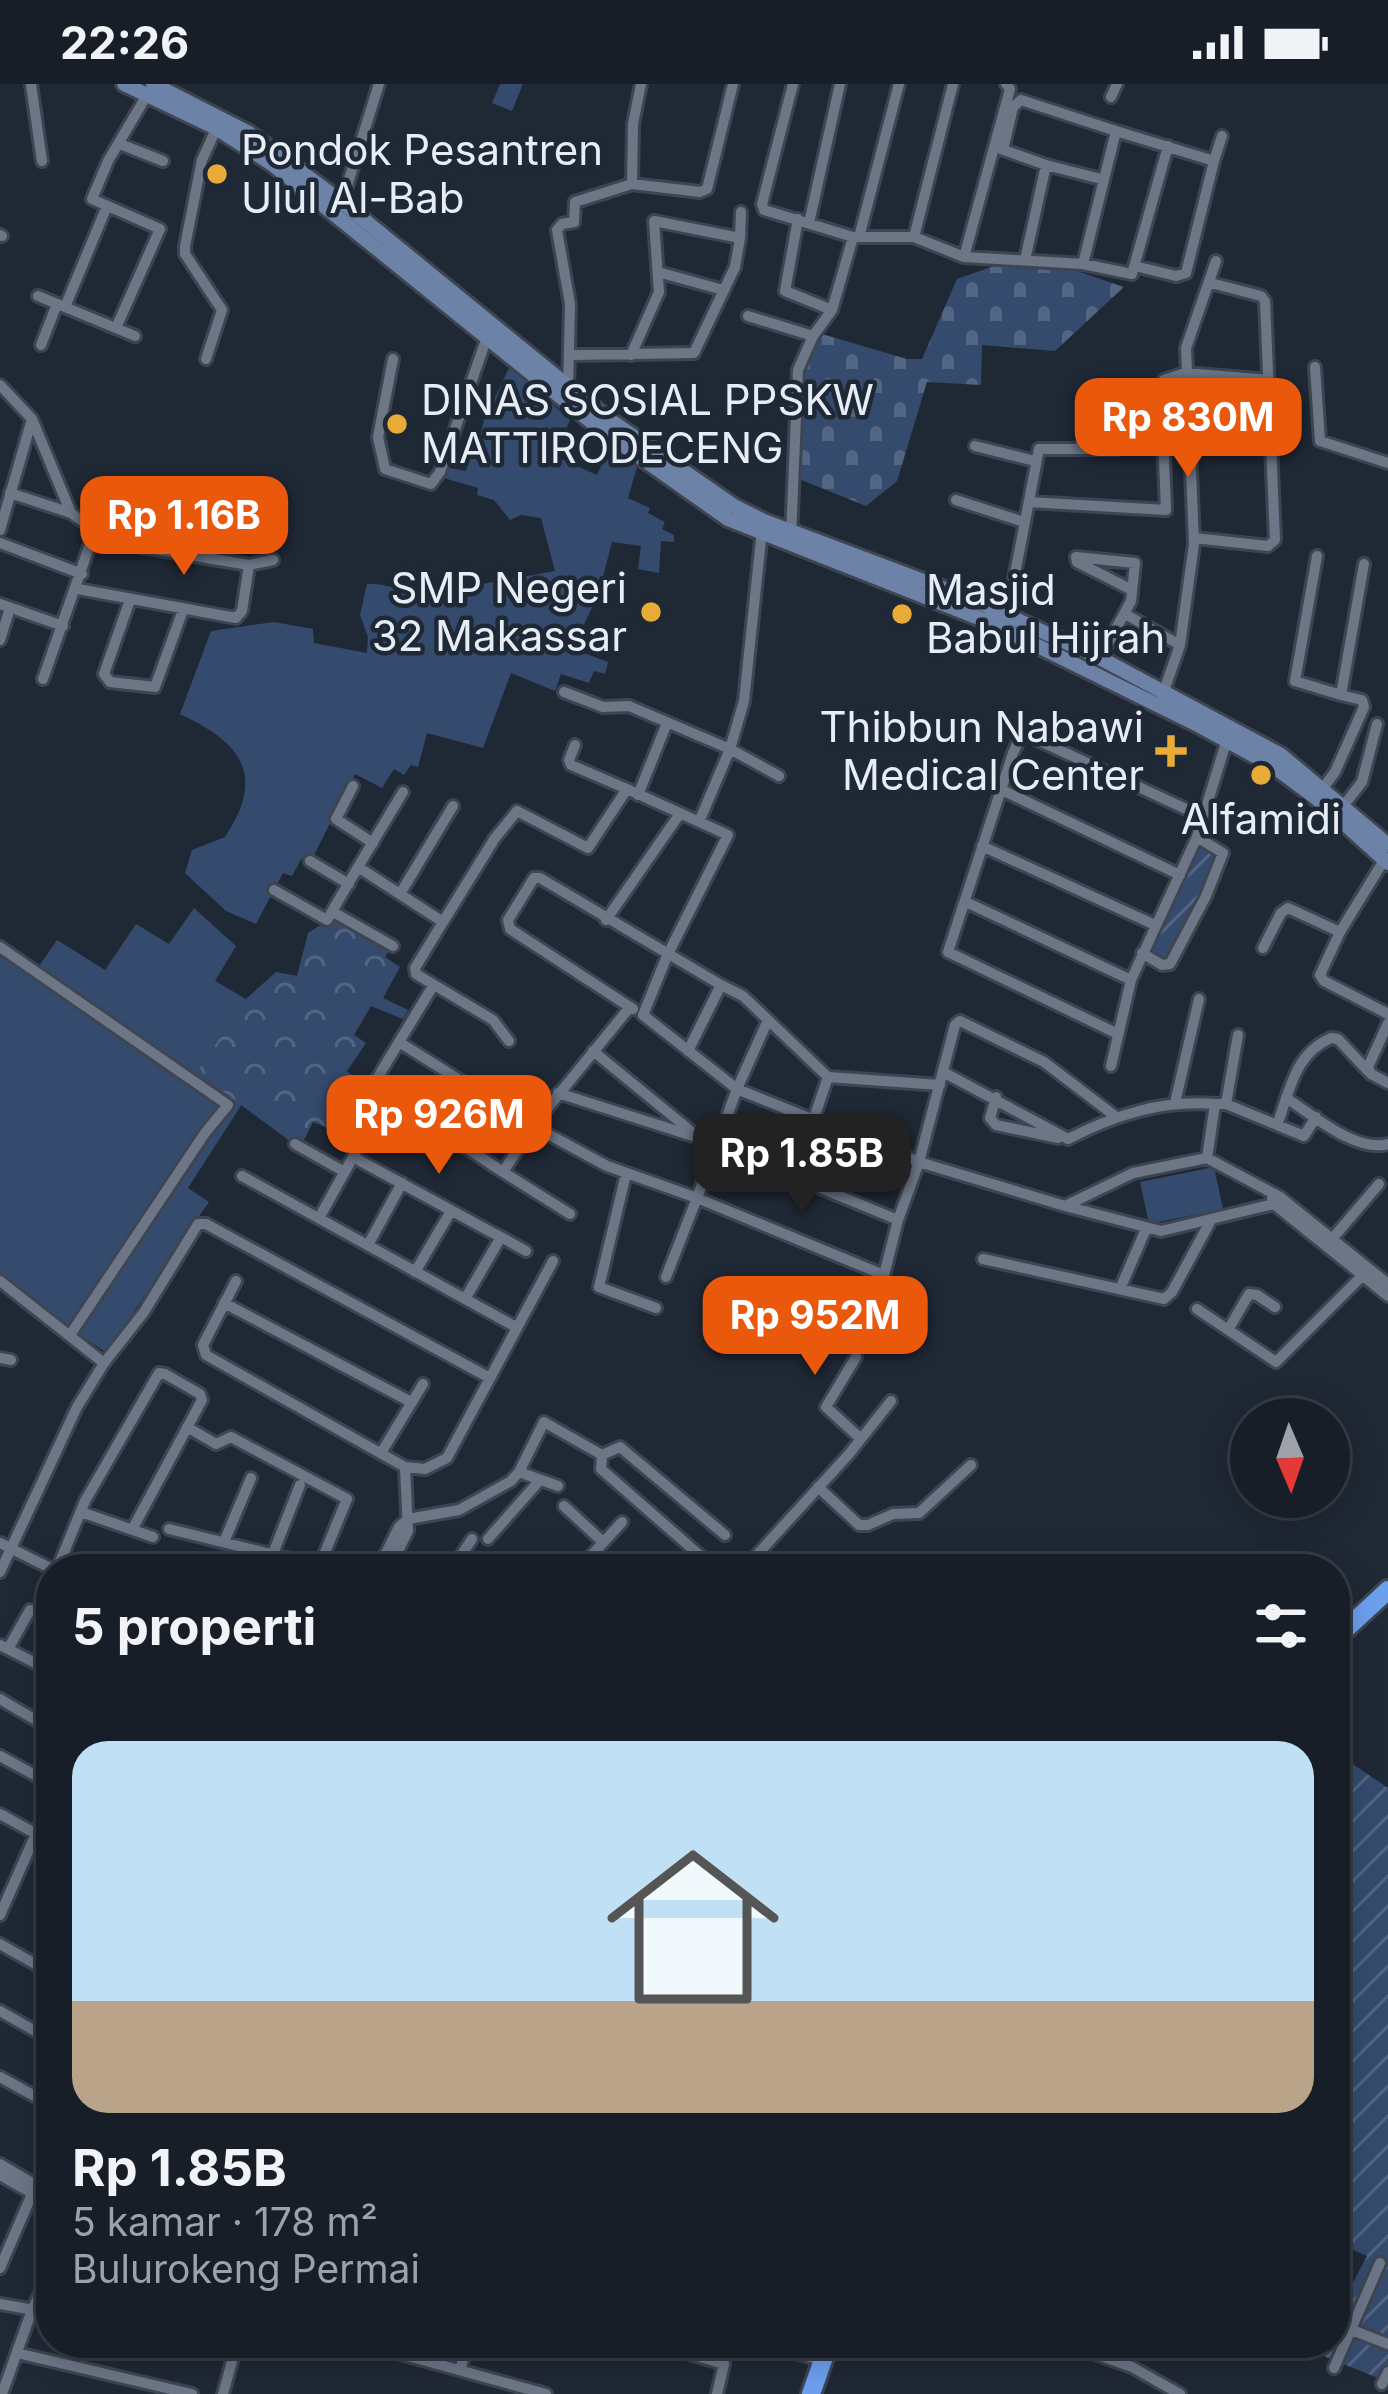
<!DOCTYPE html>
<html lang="id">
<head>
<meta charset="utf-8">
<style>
  body { margin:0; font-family:Inter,sans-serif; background:#242b34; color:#f1f3f6; height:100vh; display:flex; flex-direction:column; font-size:45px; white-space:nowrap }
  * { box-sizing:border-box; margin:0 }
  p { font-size:39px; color:#9ea2a8 }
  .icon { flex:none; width:66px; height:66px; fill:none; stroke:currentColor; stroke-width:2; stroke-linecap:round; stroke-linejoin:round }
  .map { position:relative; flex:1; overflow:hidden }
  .panel { position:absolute; left:36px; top:1470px; width:1314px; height:804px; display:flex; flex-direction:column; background:#171e28; border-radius:48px; box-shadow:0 6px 30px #0003,0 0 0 3px #363c45 }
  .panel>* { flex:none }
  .needle { width:78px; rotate:178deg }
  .tools { position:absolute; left:1230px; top:1314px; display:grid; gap:24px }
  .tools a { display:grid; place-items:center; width:120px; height:120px; border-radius:50%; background:#171e28; box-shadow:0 6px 30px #0003,0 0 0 3px #363c45; font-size:60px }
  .price { position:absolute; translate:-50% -102px; padding:0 27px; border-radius:24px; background:#ea580c; color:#fff; font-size:39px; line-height:78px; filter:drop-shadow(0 3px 6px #0008) }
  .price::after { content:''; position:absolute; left:50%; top:72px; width:36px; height:27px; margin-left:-18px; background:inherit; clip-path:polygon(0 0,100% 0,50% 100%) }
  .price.current { background:#222; color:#fff }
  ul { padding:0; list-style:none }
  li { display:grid; align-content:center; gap:24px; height:636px; padding:0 36px }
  li span { display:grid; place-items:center; height:372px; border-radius:36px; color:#555 }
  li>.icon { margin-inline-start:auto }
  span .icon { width:216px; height:216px; fill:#fffc; stroke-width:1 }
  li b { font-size:51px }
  h2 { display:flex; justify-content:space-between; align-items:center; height:144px; padding:0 36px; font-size:51px }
  .status { display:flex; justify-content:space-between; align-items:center; height:84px; padding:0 60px; background:#171e28; direction:ltr }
  .status svg { height:33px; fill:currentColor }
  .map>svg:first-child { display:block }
</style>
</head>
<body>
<div class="status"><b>22:26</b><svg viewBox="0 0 49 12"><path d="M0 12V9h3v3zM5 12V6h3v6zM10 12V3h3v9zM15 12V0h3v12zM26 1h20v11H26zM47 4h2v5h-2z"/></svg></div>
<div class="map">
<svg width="1388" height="2310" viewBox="0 0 1388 2310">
  <defs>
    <pattern id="forest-crowns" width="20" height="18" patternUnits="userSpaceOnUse" patternTransform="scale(3)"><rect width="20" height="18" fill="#354b6e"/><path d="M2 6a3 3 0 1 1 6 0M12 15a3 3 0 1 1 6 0" fill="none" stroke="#526583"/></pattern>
    <pattern id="cemetery-stones" width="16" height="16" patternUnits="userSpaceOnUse" patternTransform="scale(3)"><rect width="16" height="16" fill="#354b6e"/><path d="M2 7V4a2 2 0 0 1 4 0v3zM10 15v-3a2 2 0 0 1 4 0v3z" fill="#526583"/></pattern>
    <pattern id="garden-furrows" width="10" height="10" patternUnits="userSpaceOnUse" patternTransform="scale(3)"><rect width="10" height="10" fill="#354b6e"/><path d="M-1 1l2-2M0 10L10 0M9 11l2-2" fill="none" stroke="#526583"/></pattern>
  </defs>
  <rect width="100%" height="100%" fill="#1f2835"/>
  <path fill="#354b6e" d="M500,0H523L512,27L492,19Z
    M510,282L570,336L554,372L597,391L609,363L637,383L628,414L650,424L648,429L665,438L662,445L674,451V458L661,457L659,489L638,485L641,462L612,458L599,508L573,565L608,578L605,590L594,587L589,599L561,590L555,607L511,589L483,664L427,649L418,683L411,681L404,691L394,685L382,704L355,690L313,773L302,774L292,792L283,789L256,840L226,827L185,789L192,766L225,753C267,690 240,658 180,630L211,547L274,538L313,545L314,559L367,569L368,553L360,531L367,500C389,499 401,508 421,511L555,487L541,434L521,431L510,436L494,416L477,411L478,404L437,392L439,382L466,387L472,363L477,364L484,336Z
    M194,824L236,862L215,897L246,915L197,988L242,1020L188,1104L209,1118L106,1268L39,1225L0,1194V858L39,882L57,856L105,886L136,840L169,860Z
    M1214,1083L1223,1125L1149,1140L1140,1098Z"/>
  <path fill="url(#forest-crowns)" d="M338,832L392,862L385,873L400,883L383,914L408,926L403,935L371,922L354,951L366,959L347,987L363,1001L351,1027L341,1022L328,1044L313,1038L304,1056L291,1058L197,988L246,915L276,888L297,892L308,849L319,842L329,843Z"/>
  <path fill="url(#cemetery-stones)" d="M994,182L1074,186L1124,203L1055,267L982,261L981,301L927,298L897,397L866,422L799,395L803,280L822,250L907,275H922L957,195Z"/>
  <path fill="url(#garden-furrows)" d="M1199,758L1220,773L1166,879L1144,868Z
    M1335,1668L1388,1704V2298L1316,2269L1321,2259H1335V2233L1367,2172L1335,2158Z"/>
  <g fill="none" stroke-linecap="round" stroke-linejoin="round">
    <g stroke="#3e4551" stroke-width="16">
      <path id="street" d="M31,0L42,77
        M641,0L633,40L632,100L700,108L707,105L733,0
        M793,0L762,120L764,126L853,153H914L964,173L1083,180L1116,47L1021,16L1013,23L1003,66
        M1111,13L1117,0
        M1116,47L1214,77L1222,52
        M120,60L163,77
        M1001,65L1046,81L1025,176
        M1046,81L1101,95
        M342,118L379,0
        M798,135L785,207L832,226
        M809,139L840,0
        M0,151L2,152
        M859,153L899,0
        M914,153L953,0
        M964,173L1010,5L1006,0
        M1083,180L1132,190L1168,62
        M1135,182L1176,192L1186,189L1214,77
        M658,188L723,206
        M38,212L135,252
        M65,223L107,122
        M748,232L813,252
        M116,244L160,145L92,115L108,77L147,11
        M41,261L57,220
        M571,271L694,269L735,183L740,154
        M631,271L659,208L654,137L740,154L741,128
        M206,275L222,226L185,170V162L202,76L218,41
        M393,275L378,353L385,385L431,400L440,388L487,253
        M1315,283L1320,357L1388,379
        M0,301L32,335L71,429
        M568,308L570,220L557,146L562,140L574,138L575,118L632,100
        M1162,323L1164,296L1185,289L1269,296
        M975,362L1035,377
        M10,409L71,429L95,446L43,595
        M956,416L1024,438
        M1029,418L1166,426L1162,323L1079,363
        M0,446L32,335
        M762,446L744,617L730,665L779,692
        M791,452L798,286L813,252L832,226L853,153
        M1194,454L1268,462L1275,456L1265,217L1261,212L1211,199
        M94,455L249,481L273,476
        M0,459L82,490
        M1317,472L1295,597L1341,611
        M1076,473L1135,479L1131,517L1100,574
        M1076,473L1077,478L1132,506
        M78,505L236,534L242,527L249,481
        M130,516L104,590L110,598L155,603L183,526
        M0,520L63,542
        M1125,530L1180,561
        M1007,531L1039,365H1118
        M0,556L10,524
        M564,608L603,623L629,622L730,665L699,738
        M1159,621L1180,561L1194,460L1186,264L1216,177
        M575,661L569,676L571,681L627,705
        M353,702L336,735L373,759
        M1000,705L1180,791
        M403,708L358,783L443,838L495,754L517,727L588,764L627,705L728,751L667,872L643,931L737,1005L919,1078L955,941L960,937L1044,978L1115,1032
        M638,711L667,639
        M1318,711L1335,688L1364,623L1362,616L1341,611L1364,480
        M1344,721L1362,698L1377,640
        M982,762L1155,841
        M1386,773L1340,848L1320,891L1324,897L1388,930
        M310,777L349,800
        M274,806L327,836L358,783
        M400,810L453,722
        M966,818L1131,896
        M333,828L393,862
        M606,836L679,731
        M443,838L415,884L416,890L493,936L509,957
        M0,863L228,1021L205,1049L70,1251
        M1263,864L1281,829L1288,824L1340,848
        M1142,869L1162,881L1170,880L1206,812L1223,769L1197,753
        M433,902L399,958L533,1042L503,1088L570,1130
        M630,923L533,1042L607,1082L697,1114L737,1005L768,936
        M633,925L510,845L508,836L534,794H540L721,901
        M1388,939L1368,983L1371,990L1388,999
        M1118,950L948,868L1013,669L1021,652L1027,651L1201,732
        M399,958L375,998L376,1004L503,1088
        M593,967L692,1048
        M688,967L721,901L743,912L828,993L940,1001
        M1111,982L1131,896L1197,753L1228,652
        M943,988L1068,1055
        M558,1009L699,1054L898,1136L919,1078L1065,1122L1133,1089L1207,1074L1280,1113L1388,1200
        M996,1013L990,1034L996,1041L1058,1054
        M1286,1014C1313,1031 1356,1069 1388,1060
        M1175,1019L1199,915
        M1226,1020L1277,1041C1290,1007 1294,970 1331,954L1338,955L1368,987
        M813,1037L828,993
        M1277,1041L1304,1052L1316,1033
        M1068,1055C1115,1031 1161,1016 1215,1020
        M295,1060L343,1087
        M353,1073L372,1038
        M1207,1074L1215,1020H1226L1238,951
        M626,1090L599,1203L656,1224
        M242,1092L516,1243
        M1272,1115L1274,1120L1388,1212
        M1065,1122L1161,1147L1274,1120L1280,1113
        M319,1134L353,1073L491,1148L501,1153L465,1215
        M501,1153L526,1167
        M1332,1155L1379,1100
        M368,1161L402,1099
        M983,1175L1164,1215L1172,1208L1210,1138
        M415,1188L451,1127
        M666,1193L697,1114L884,1191L898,1136
        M0,1197L104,1279
        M236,1197L203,1261L206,1271L405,1383L408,1447L389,1485
        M1120,1205L1146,1145
        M224,1219L411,1318
        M1197,1225L1276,1278L1363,1191
        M1228,1246L1249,1210L1257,1211L1275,1223
        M861,1253L884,1191
        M856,1273L826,1323L861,1355
        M0,1274L11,1276
        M381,1369L423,1300
        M602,1371L620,1363L725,1451
        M602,1371L601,1385L704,1475
        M405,1383L425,1385L447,1374L553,1177
        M519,1388L558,1402
        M818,1403L859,1441H868L893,1430L919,1429L971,1381
        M564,1422L603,1458
        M81,1428L153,1453
        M169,1445L315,1481L321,1478L347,1415L231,1353L216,1360L187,1343
        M488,1455L540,1396
        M224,1458L251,1394
        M0,1459L52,1485
        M57,1485L85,1417L159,1289L165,1290L200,1310L202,1316L133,1444
        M267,1485L300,1401
        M378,1485L399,1443L408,1435L459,1426L511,1397L519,1388L544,1338L602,1371
        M430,1485L435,1477L450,1485
        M452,1485L472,1455
        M528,1485L540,1476L548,1485
        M579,1485L622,1438
        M656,1485L660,1481
        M744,1485L849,1370L891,1317
        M0,1488L77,1323L104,1279L144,1228L198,1140H206L488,1293
        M0,1561L51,1587
        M8,1565L30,1526
        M0,1615L51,1645
        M0,1672L51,1700
        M0,1730L51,1758
        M0,1831L51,1716
        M0,1860L51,1889
        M36,1880L51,1852
        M0,1927L51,1956
        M0,1993L51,2021
        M0,2080L51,2110
        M0,2091L51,2120
        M0,2184L32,2110
        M0,2220L51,2229
        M1352,2246L1388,2260
        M210,2259L235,2264
        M361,2259L546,2310
        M653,2259L724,2280L717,2310
        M763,2259L823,2277
        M1065,2259L1132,2283L1180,2310
        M17,2269L192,2310
        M1334,2284L1380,2179
        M460,2286L468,2259
        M1382,2300L1388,2288
        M2,2310L32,2226L51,2187
        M223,2310L237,2259"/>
    </g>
    <g stroke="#3e4551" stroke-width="20">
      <path id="secondary" d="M124,0L216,44L272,80L599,344L728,435L989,538L1200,642L1273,682L1316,714L1388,779
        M153,0L249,49L342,118L607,334L734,422L764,437L974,516L1100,574L1281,671L1388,761"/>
    </g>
    <g stroke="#3e4551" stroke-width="24">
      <path id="highway" d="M1335,1555L1388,1506
        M811,2310L829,2259"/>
    </g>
    <use href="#street" stroke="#6c7687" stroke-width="10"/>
    <use href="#secondary" stroke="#6c82a6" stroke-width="14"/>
    <use href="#highway" stroke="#6d9fef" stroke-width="18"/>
  </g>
  <g fill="#e8ab37" stroke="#1f2835" stroke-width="4.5">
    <circle cx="217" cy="90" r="12"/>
    <circle cx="397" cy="340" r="12"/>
    <circle cx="651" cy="528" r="12"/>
    <circle cx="902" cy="530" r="12"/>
    <path d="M1165 649h12v12h12v12h-12v12h-12v-12h-12v-12h12z"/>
    <circle cx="1261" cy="691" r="12"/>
  </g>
  <g text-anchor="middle" stroke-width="9" stroke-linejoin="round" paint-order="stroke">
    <g font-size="42" fill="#e7edf6" stroke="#1f2835" text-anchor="start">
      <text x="241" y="81">Pondok Pesantren<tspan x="241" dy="48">Ulul Al-Bab</tspan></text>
      <text x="421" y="331">DINAS SOSIAL PPSKW<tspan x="421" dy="48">MATTIRODECENG</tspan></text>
      <text x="627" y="519" text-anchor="end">SMP Negeri<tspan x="627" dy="48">32 Makassar</tspan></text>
      <text x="926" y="521">Masjid<tspan x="926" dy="48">Babul Hijrah</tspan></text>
      <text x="1144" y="658" text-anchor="end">Thibbun Nabawi<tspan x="1144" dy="48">Medical Center</tspan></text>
      <text x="1261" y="750" text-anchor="middle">Alfamidi</text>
    </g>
  </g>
</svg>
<div class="tools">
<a><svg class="needle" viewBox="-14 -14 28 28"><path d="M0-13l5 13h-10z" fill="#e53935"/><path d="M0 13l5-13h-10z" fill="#9ea2a8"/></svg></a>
</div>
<b class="price" style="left:1188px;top:396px">Rp 830M</b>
<b class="price" style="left:184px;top:494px">Rp 1.16B</b>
<b class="price" style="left:439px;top:1093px">Rp 926M</b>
<b class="price current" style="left:802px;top:1132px">Rp 1.85B</b>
<b class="price" style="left:815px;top:1294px">Rp 952M</b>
<section class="panel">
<h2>5 properti<svg class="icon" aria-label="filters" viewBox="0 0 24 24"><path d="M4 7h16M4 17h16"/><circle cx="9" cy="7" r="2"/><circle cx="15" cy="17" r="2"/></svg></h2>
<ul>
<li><span style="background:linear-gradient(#bfe0f5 70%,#b9a48a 0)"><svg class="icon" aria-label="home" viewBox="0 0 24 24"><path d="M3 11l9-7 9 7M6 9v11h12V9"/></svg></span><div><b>Rp 1.85B</b><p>5 kamar · 178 m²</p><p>Bulurokeng Permai</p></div></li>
</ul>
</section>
</div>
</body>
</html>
